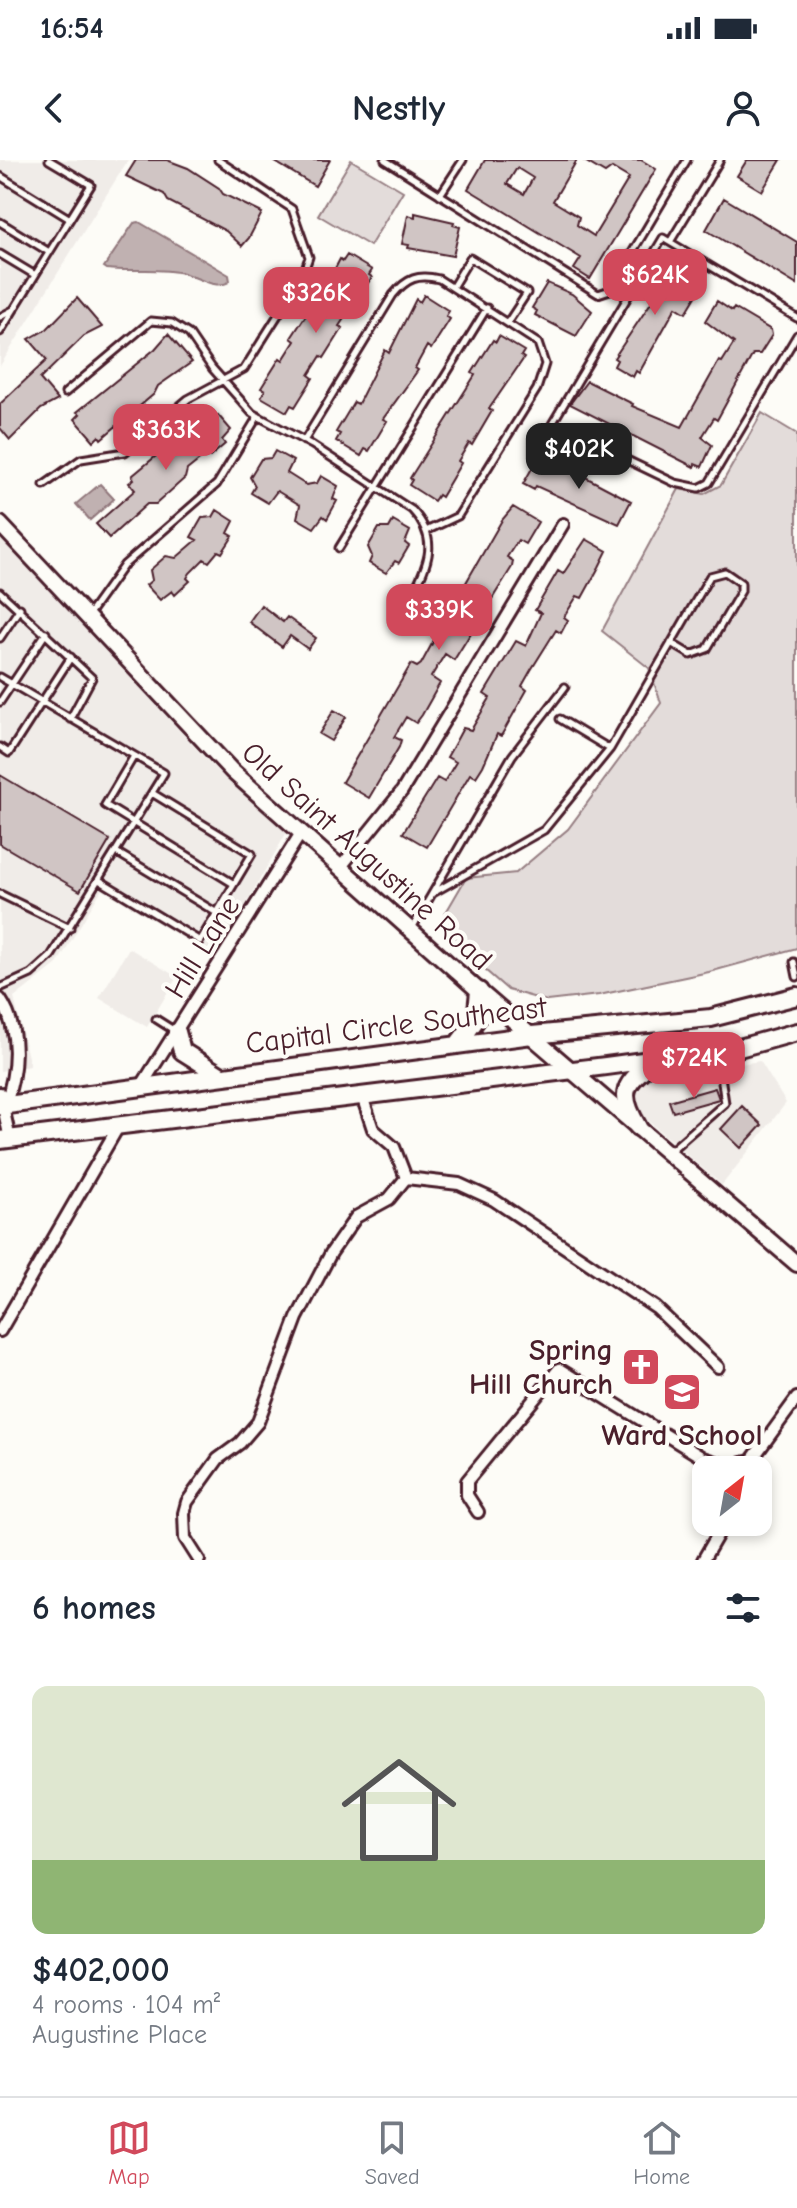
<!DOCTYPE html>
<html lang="en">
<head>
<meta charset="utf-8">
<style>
  body { margin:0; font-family:"Comic Neue",sans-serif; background:#f2f2f3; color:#1f2937; height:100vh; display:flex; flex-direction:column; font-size:30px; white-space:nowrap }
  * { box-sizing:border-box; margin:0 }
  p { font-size:26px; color:#747a83 }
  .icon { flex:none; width:44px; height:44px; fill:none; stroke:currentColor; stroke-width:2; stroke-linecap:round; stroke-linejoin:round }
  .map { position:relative; height:1400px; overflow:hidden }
  .drawer { display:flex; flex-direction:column; background:#fff; flex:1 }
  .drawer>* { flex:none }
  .needle { width:52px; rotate:31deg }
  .tools { position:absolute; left:692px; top:1296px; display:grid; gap:16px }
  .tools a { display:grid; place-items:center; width:80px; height:80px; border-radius:16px; background:#fff; box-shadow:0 4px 12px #0003; font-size:40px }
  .price { position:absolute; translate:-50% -68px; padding:0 18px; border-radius:16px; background:#d1495b; color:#fff; font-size:26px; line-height:52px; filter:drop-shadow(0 2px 4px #0008) }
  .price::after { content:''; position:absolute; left:50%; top:48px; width:24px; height:18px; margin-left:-12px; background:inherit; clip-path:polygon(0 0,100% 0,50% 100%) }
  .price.active { background:#222; color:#fff }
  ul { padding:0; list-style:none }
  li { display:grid; align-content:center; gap:16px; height:424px; padding:0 32px }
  li span { display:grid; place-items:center; height:248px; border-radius:16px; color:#555 }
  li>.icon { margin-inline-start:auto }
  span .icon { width:144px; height:144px; fill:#fffc; stroke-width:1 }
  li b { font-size:34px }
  h2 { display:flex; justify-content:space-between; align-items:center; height:96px; padding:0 32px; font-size:34px }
  .status { display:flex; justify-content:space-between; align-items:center; height:56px; padding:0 40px; background:#fff; direction:ltr }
  .status svg { height:22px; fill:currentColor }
  header { display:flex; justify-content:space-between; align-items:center; height:104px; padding:0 32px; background:#fff; font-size:36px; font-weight:700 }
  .menu { display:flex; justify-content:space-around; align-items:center; height:112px; border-top:2px solid #e0e1e3; background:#fff; font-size:22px; color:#747a83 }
  .menu a { display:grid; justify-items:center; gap:4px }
  .menu .active { color:#d1495b }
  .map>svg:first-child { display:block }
</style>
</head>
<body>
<div class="status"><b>16:54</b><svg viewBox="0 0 49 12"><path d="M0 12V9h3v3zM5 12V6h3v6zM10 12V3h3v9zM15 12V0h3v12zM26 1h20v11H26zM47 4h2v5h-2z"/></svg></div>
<header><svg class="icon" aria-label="back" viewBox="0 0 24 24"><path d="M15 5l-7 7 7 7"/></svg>Nestly<svg class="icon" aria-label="person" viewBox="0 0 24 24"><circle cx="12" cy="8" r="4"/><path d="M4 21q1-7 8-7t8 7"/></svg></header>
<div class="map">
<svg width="797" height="1400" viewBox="0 0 797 1400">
  <rect width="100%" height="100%" fill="#fdfcf7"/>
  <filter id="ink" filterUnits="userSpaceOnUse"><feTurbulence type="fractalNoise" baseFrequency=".0125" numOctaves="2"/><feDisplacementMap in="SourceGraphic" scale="16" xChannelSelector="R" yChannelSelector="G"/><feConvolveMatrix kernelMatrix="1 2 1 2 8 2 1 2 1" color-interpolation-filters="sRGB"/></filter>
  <g filter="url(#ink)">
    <path fill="#f0ece8" d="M0,0H128L0,206Z
      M0,378L216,610L287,672L215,797L102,729L57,804L14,838L30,906L0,911Z
      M129,788L177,817L147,867L99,838Z
      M760,901L786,943L722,1025L640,954L630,940L635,924L646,918Z"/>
    <path fill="#e3dcda" stroke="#967e82" stroke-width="2" d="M351,0L403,31L370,86L318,55Z
      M762,253L797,274V788L709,812L599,835L547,841L508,830L444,774L445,754L466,718L516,713L568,669L661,543L649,508L602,471L679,329L704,334L721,325Z"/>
    <path fill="#c0b1b1" stroke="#91777b" stroke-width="2" d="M139,62L229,115L230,121C218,131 197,117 183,113C158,107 132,112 107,109L104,107L134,63Z
      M100,324L114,339L90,360L76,344Z"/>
    <path fill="#d0c5c4" stroke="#4a1f2b" stroke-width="2" fill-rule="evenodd" d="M136,0H167L188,8L219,28L223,34L262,53L249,78L242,86L226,71L168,41L164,34L126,16Z
      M272,0H330L315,26Z
      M485,0H577L553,41L579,57L577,65L594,76L629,18L612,8L605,13L583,0H641L656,9L590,119L574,109L581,98L468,29ZM517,8L533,18L524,34L507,24Z
      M747,0H781L762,31L737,16Z
      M724,38L797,82V125L706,70Z
      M415,53L454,62L453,65L460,67L453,96L408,88L409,85L402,84L408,55L415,57Z
      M347,95L372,110L369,115L372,117L339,166L343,168L324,198L321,196L309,215L313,218L295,247L291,245L287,252L261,237L265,230L261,228L280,198L283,200L295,181L291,178L310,149L313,151L340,99L343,101Z
      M658,102L701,128L686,153L676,147L639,213L636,211L633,217L614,206L617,200L614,198L656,135L643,127Z
      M547,123L572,134L592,151L576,176L535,155L537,151L532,148Z
      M424,135L449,151L446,156L450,159L431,189L427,186L415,208L418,210L383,259L387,261L369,291L365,289L361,296L336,281L340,274L336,272L354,242L358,244L385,190L389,193L416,139L420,142Z
      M77,138L102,167L84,176L40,219L58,240L41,249L10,280L0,268V244L47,200L29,179L47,169Z
      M717,141L732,151L734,148L771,170L772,175L760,194H753L717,260L714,258L702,277L712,285L702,307L695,304L694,307L570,244L587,221L633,244L632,246L682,267L719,201L722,202L734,183L705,161Z
      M168,174L192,202L158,226L154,234L101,279L99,276L94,281L75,259L80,254L77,252L155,189Z
      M499,176L524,191L521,196L524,198L489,249L492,251L472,285L469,283L458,301L461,303L441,337L438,335L434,341L409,325L412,320L410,318L475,215L472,213L493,180L496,182Z
      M218,255L231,270L222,280L225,284L210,297L207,294L187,310L185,318L156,344H147L109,378L96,364L135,330L129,323L134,319L132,316L162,291L164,294L169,289L173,294L187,282L186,272L202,258L212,260Z
      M275,291L293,301L287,313L306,325L317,323L321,316L338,326L333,339L337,341L327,359L323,356L314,368L297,358L300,345L277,331L268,343L251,333L255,326L250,317L261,299L271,298Z
      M555,301L631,341L619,364L536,326L534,330L523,324L535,303L549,311Z
      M513,347L538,362L525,384L518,380L507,397L513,401L512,407L454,500L445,494L431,517L440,523L422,555L416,563L406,557L394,577L401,580L399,587L369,638L342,622L411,504L417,507L421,504L440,469L435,466L457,431L460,433L502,360Z
      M217,350L234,361L228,373L233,376L222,393L218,391L209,402L204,399L190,413L187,418L190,421L175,435L172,431L160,440L146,425L152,420L150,410L166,396L176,398L197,380L191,377L202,358L213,357Z
      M393,361L410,371L405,383L409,386L399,403L395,401L386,413L369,403L372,396L368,387L379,368H389Z
      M586,379L607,391L599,407L582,438L577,436L564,457L568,460L561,473L556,470L531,510L522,526L527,530L501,576L497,574L483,606L476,617L470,614L427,687L403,673L437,618L444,622L456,602L447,597L456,581L463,568L471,570L490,538L484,534L516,481L526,486L541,453L535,450L558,411L563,414Z
      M261,445L283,462L287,457L316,478L308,489L290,476L282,487L249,462Z
      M334,550L346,557L331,581L319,574Z
      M0,615L110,680L80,731L0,684Z
      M715,928L719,939L673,952L669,941Z
      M742,946L762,965L741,988L721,969Z"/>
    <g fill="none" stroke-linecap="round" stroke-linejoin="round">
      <g stroke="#4a1f2b" stroke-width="11">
        <path id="lane" d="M385,0L598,134L610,130L687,0
          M0,16L70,59
          M440,35L463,0
          M0,62L49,92
          M670,82L720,0
          M0,94L35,115
          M453,126L470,98L527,133L508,162
          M0,157L13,150
          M797,158L663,78L552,264L675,323L699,328L709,323L797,175
          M0,172L91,25L49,0
          M65,233L151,161L172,163L189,174L212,208L252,253L312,285L412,350C439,379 429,402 413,433
          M304,281L393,135C407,118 418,114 439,119L538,183L545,204L537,229L458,356L426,371
          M44,325L81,299L125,292L188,239L244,209L302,117L309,97L292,49L218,0
          M339,388L487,148
          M0,432L92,518L70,559
          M89,454L124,405L217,324L258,256
          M0,478L20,448
          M0,517L164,613L51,796L31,814L0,828
          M0,542L46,473
          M560,559L610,589
          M0,587L9,593L71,497
          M134,596L105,645L234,724
          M116,692L217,753
          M99,720L200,781L252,694L152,633
          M433,733L544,670L610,589L710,416L725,412L741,423V431L707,489L691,495L671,483
          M0,734L70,768
          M411,770L512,596L565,527
          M794,802L797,817
          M156,859L175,871
          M669,992L725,943L718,896"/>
      </g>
      <g stroke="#4a1f2b" stroke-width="16">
        <path id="street" d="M340,708L402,631L563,364
          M0,839C21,870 17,912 5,945
          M142,925L301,673
          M0,933L10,979
          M362,936L373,969L394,987L406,1018
          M406,1018L459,1024L494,1040L656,1148L718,1207
          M0,1171L118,967
          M478,1352L467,1335V1321L559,1209L703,1298L728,1306L751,1301L797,1238
          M199,1400L185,1378L184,1353L187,1342L218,1299L240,1283L258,1262L297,1158L331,1093L356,1057L389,1039L406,1018
          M703,1400L725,1362"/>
      </g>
      <g stroke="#4a1f2b" stroke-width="20">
        <path id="secondary" d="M0,364L232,611L479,831L797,1104"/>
      </g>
      <g stroke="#4a1f2b" stroke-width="22">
        <path id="primary" d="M177,872L182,891L220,915
          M457,885L476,860L479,831
          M0,946L532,875L711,858L797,836
          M638,967C617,932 624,924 655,900
          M0,980L606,906L739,888L797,872"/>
      </g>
      <use href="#lane" stroke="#fdfcf7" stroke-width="5"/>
      <use href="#street" stroke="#fdfcf7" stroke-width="10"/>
      <use href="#secondary" stroke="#fdfcf7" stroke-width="14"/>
      <use href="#primary" stroke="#fdfcf7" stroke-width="16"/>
    </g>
  </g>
  <defs>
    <g id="church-square" transform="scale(2)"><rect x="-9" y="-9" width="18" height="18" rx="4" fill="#d1495b" stroke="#fdfcf7"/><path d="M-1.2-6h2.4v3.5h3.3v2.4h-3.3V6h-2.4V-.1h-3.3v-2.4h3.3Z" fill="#fff"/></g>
    <g id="school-square" transform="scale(2)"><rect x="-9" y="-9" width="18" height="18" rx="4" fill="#d1495b" stroke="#fdfcf7"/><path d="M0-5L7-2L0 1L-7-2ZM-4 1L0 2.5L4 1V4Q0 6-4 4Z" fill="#fff"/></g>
  </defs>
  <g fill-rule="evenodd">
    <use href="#church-square" x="641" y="1207"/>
    <use href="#school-square" x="682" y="1232"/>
  </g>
  <g text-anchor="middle" stroke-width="8" stroke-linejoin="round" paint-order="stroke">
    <g font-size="30" fill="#4a1f2b" stroke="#fdfcf7">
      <text transform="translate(367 696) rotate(42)" y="10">Old Saint Augustine Road</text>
      <text transform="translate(202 787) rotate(-58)" y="10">Hill Lane</text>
      <text transform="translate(396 865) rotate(-7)" y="10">Capital Circle Southeast</text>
    </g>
    <g font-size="30" font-weight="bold" fill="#4a1f2b" stroke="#fdfcf7" text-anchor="end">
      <text x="613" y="1200">Spring<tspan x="613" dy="34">Hill Church</tspan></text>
      <text x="682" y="1285" text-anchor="middle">Ward School</text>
    </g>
  </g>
</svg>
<div class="tools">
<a><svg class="needle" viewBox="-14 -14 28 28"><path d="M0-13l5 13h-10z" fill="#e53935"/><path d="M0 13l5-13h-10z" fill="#747a83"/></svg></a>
</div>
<b class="price" style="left:655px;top:157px">$624K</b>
<b class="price" style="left:316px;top:175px">$326K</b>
<b class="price" style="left:166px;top:312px">$363K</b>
<b class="price active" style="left:579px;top:331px">$402K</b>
<b class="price" style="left:439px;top:492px">$339K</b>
<b class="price" style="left:694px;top:940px">$724K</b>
</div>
<section class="drawer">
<h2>6 homes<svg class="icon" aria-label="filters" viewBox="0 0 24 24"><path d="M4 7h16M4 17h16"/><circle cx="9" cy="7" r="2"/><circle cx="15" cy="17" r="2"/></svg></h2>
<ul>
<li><span style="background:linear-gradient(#dfe7d0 70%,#8fb573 0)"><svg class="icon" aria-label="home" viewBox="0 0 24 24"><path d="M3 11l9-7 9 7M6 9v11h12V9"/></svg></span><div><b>$402,000</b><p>4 rooms · 104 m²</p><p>Augustine Place</p></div></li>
</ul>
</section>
<nav class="menu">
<a class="active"><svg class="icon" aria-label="map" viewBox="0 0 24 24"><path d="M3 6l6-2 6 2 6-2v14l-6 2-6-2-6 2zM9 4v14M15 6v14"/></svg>Map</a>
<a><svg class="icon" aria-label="saved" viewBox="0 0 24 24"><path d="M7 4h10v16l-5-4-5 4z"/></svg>Saved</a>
<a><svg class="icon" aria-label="home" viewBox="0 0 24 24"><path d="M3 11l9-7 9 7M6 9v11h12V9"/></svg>Home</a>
</nav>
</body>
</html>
